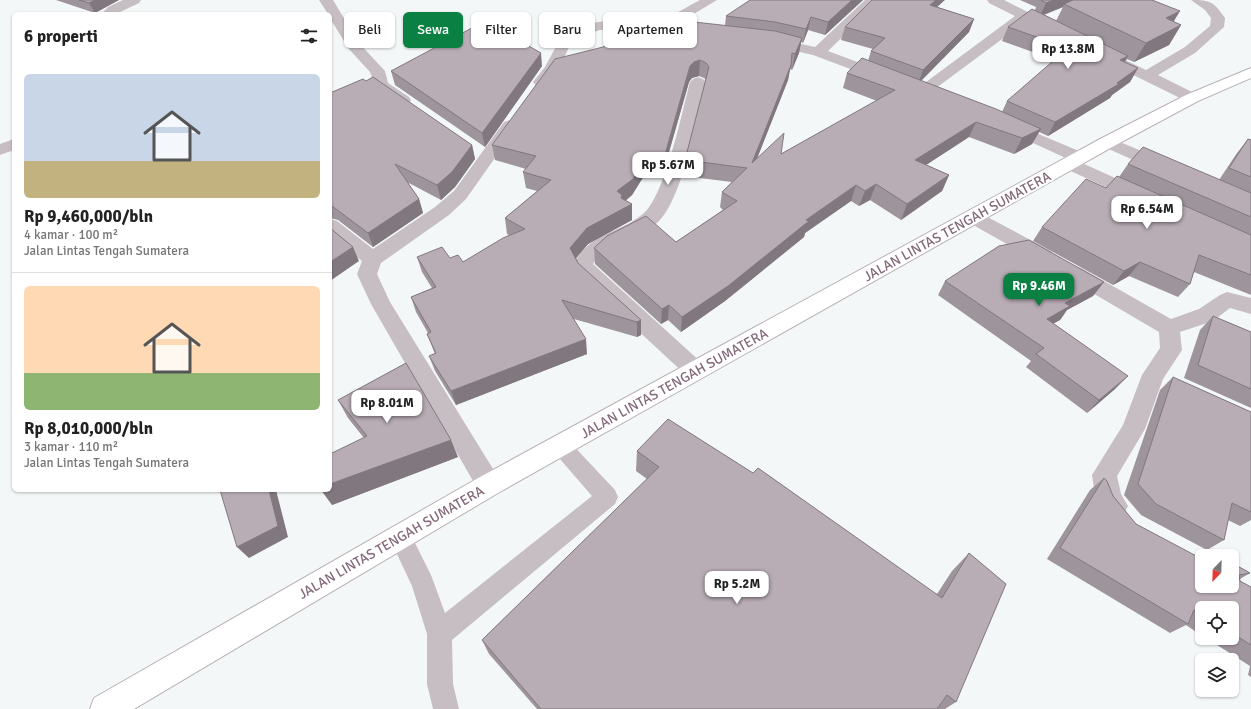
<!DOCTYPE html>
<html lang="id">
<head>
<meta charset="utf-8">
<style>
  body { margin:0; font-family:Signika,sans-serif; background:#f6f6f6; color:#222; height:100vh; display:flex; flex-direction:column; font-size:15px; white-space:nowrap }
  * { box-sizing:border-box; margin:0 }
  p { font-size:13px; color:#767676 }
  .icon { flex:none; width:22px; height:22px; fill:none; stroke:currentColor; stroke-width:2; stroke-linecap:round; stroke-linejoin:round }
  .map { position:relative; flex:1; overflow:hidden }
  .sheet { position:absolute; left:12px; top:12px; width:320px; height:480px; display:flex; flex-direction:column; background:#fff; border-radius:6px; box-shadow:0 1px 3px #0004 }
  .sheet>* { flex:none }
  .top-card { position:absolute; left:344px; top:12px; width:380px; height:36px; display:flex; gap:8px }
  .needle { width:26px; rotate:203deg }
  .controls { position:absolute; left:1195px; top:549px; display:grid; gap:8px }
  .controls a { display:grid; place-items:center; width:44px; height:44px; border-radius:6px; background:#fff; box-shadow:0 1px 3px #0004; font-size:20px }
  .price { position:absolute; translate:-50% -34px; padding:0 9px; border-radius:8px; background:#fff; color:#222; font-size:13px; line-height:26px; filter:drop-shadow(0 1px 2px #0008) }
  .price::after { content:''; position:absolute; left:50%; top:24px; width:12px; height:9px; margin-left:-6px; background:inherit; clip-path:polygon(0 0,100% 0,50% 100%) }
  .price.on { background:#0b8043; color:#fff }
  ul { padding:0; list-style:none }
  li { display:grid; align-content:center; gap:8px; height:212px; padding:0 12px }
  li+li { border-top:1px solid #e0e0e0 }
  li span { display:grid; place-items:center; height:124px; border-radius:6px; color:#555 }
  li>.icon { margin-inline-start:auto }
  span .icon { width:72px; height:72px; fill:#fffc; stroke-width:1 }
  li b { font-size:17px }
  h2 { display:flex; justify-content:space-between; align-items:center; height:48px; padding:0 12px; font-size:17px }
  .tag { padding:0 14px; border-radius:6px; background:#fff; box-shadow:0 1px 3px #0004; font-size:14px; line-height:36px }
  .tag.on { background:#0b8043; color:#fff }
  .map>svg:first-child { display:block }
</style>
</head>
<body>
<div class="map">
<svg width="1251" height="709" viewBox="0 0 1251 709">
  <rect width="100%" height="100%" fill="#f4f7f7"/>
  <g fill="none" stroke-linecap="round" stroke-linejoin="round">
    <g stroke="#b9b2b7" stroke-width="2">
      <path id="trunk" d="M1251,68V78L1198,101L1114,146L498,493L134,709H90L94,698L480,477L1102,138L1186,95Z"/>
    </g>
    <path fill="#c6bec3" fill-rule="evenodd" d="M560,436L567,439L615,490L618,497L615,504L452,640L453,684L459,709H433L427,684V634L412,586L389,537L392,529L400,526L408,529L431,575L445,613L592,496L553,451L550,445L553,439Z"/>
    <path fill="#c6bec3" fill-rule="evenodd" d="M123,0H141L139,3L116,14H101L108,7Z
      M319,0H333L359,43L385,71L388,83L409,97L411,100L409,103H397L376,88L370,72L348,48L330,18V14H328Z
      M700,0H717L677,24L715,30L717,33L715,36L710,37L637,29L600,30L587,34L569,47L560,67L546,85H536L533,82L545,67L559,41L577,28L598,22L617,20L660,22Z
      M865,0H880L828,51L887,73L890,76L887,79H877L813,55L765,44L763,41L765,38L770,37L815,47Z
      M987,0H1004L1055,26L1057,29L1055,32H1045L1025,22L928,94H918L915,91L918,88L1015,16L989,3Z
      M1191,0C1211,0 1214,2 1225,18L1224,27L1195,53L1158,75L1198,95L1200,98L1198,101H1186L1105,61L1103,58L1105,55H1115L1146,70L1185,47L1210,26L1211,18L1205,10Z
      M698,77L703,79L706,82C696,118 683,200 657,223C637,239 608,241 593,264L703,364L706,370L703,376L695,379L687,376L580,277L573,264C593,230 618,235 644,213C665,195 682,112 690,82L693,79Z
      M510,120L516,122L518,125L466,199L449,215L381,263L377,274L390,302L498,477L502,485L498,493L489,496L480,493L371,304L357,274L362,261L330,235V219L337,221L373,249L435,207L454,191L504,122Z
      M1008,121L1086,154L1089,158L1086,162L1082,163L1144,191L1147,195L1144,199L1138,201L1132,199L1064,168L1061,164L1064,160L1068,159L1002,129L1000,126L1002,123Z
      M1108,137L1170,163L1173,167L1170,171L1164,172L1158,171L1102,146L1100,142L1102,138Z
      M14,139V150L0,155V144Z
      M973,211L980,213L1051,251L1054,256L1051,261L1044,263L1037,261L966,221L964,217L966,213Z
      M1074,266L1081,268L1171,319L1199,309L1220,295L1227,292L1251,298V314L1230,308L1213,321L1180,332L1182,350L1163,379L1145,429L1117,476L1121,494L1128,506L1124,514L1115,518C1095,510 1095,494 1092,475L1123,425L1142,375L1160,348L1159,332L1067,278L1064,273L1067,268Z"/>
    <use href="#trunk" fill="#fff" fill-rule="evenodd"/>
  </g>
  <path fill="#9e949c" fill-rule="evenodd" d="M56,0H119L95,13Z
    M863,0L825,35L808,30L803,43L801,42L799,53L792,70L790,69L788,80L757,158L781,154L877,101L843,88L847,73L868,61L871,51L873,49L841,40L845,27L937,7L974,19L969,32L921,81L1002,112L1007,101L1055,60L1002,41L1008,27L1035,10L1036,7L1020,0H1152L1174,22L1181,25L1169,45L1134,62L1127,59L1125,62L1138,68L1130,82L1112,95L1110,98L1048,136L1039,132L1032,144L1014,154L969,137L926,165L949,175L942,191L901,220L870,200L859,206L851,201L805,233L804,237L725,301L681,332L668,320L661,324L595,264L594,248L676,242L723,210L720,207L722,192L732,182L683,176L685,160L706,80L704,78L699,76L692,78L689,82L663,173L647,171L632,195L626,200L632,220L588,244L576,258L578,263L641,320V335L637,337L574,319L587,354L456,405L435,371L429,356L435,354L427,334L428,333L416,312L411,297L432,288L422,272L417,257L450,258L463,262L509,235L507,234L505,218L537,191L526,188L523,172L526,169L495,160L492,145L673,42L725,26L726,16ZM1063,7L1056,21L1044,15Z
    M542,66L485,147L395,85L391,71Z
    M330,93L472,145L475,159L455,187L441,200L407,182L419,199L423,213L373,247L338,220L330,218Z
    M1248,139L1251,140V295L1194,272L1190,284L1178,297L1129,276L1113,285L1033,241L1042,227L1106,188L1119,177L1128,164L1219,180L1237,153Z
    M945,281L1104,282L1093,296L1067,310L1060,320L1053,323L1115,389L1087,413L1026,367L1031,361L938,295Z
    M1213,316L1251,332V408L1184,378L1200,330Z
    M1173,377L1251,412V520L1240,526L1228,520L1224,540L1207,550L1141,515L1124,495L1160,390Z
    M338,400L458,457L332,505L364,438L348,418Z
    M637,451L937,594L952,571L969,553L956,702L945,709H537L489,654L482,640L647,479L636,471Z
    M1104,478L1113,496L1136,524L1202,586L1232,563L1250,573L1240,579V581L1251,587V677L1248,675L1250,666L1206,638H1232V608H1202V636L1186,625L1170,633L1047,559L1090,490Z"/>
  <path fill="#81787f" d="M95,0H119L95,13L89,3Z
    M852,0H863L825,35L828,22Z
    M936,0H945L925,18L930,5Z
    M1053,0H1079L1064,4L1063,7L1040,16L1046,3Z
    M1180,11L1168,31L1166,18Z
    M811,17L808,30L803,43L806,29Z
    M974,19L969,32L918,84L923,70Z
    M1181,25L1169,45L1134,62L1146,43Z
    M802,38L799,53L792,70L795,54Z
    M541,53L542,66L485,147L482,133Z
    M1128,56L1120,70V60Z
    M700,60L699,76L692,78L689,82L663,173L664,158L690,66L694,62Z
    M791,65L788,80L749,179L752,163Z
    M1138,68L1130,82L1112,95L1110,98L1048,136L1055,122L1117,83Z
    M976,122L969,137L909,176L915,160Z
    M1041,129L1032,144L1014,154L1022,138Z
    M472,145L475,159L455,187L441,200L437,185Z
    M648,156L647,171L632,195L623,203L632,204V220L588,244L572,263L570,248L617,191Z
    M949,175L942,191L901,220L907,204Z
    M876,184L870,200L859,206L865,191Z
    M856,185L851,201L805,233L804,237L725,301L681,332L682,317L806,220Z
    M419,199L423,213L373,247L368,233Z
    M353,247L359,261L330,281V262Z
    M1140,262L1129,276L1113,285L1124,271Z
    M1104,282L1093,296L1067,310L1060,320L1037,333L1047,319L1065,303Z
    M669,305L668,320L661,324L662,309Z
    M641,320V335L637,337V322Z
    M586,339L587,354L456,405L451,391Z
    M1128,376L1115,389L1087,413L1099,400Z
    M451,440L458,457L332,505L321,490H330V484Z
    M269,490H276L288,537L249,558L237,547Z"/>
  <path fill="#b8acb5" stroke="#81787f" d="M79,0H95L89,3Z
    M750,0H852L828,22L811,17L806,29L775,22L726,16Z
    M872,0H936L930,5L974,19L923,70L871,51L885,38L845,27Z
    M1041,0H1053L1046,3Z
    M1073,0H1152L1180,11L1166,18L1181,25L1146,43L1064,4Z
    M1032,9L1128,56L1120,60L1138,68L1117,83L1119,84L1055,122L1007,101L1068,48L1008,27Z
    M485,21L541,53L482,133L391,71Z
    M685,21L775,31L802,38L795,54L792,53L791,65L752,163L784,133L781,154L895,90L847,73L862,58L996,109L1041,129L1022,138L976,122L915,160L949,175L907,204L876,184L865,191L856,185L806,220L809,221L728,286L682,317L669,305L662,309L594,248L607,236L646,216L676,242L737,201L722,192L747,168L685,160L709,67L706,63L700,60L694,62L690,66L664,158L648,156L633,179L617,191L622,195L621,198L632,204L587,228L570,248L578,263L641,320L637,322L562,300L586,339L451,391L429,356L436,353L427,334L431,332L411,297L436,287L417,257L442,247L450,258L458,255L463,262L503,238L525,229L505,218L551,180L523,172L536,156L492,145L555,59L639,38L673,42Z
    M373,77L472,145L452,172L437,185L395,164L419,199L368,233L332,206L330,205V187L331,186L330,185V93L363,79L366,81Z
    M1248,139L1251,140V177L1229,168Z
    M1143,147L1251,193V217L1128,164Z
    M1117,176L1251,235V275L1199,255L1190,284L1140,262L1124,271L1042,227L1086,179L1106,188Z
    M330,228L353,247L330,262Z
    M1029,240L1104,282L1065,303L1070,306L1047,319L1128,376L1099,400L1036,354L1044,348L945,281L999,246Z
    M1213,316L1251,332V389L1198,365Z
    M406,363L451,440L330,484V454L367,436L338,400Z
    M1173,377L1251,412V512L1232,503L1224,540L1156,504L1138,484Z
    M668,419L753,473L758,468L942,598L969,553L1006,584L956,702L947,695L937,709H541L482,640L659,467L637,451Z
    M1104,478L1107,481L1113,496L1136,524L1202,559V586H1232V563L1250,573L1239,575L1240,581L1251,587V645L1232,633V608H1202V615L1194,610L1188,624L1060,548Z
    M220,490H269L278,526L237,547Z"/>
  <g text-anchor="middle" stroke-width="4" stroke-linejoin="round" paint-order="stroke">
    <g font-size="14" fill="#83687a" stroke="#fff">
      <text transform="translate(957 226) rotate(-29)" y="5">JALAN LINTAS TENGAH SUMATERA</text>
      <text transform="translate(674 383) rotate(-29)" y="5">JALAN LINTAS TENGAH SUMATERA</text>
      <text transform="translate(391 542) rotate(-30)" y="5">JALAN LINTAS TENGAH SUMATERA</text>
    </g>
  </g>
</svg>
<div class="controls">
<a><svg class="needle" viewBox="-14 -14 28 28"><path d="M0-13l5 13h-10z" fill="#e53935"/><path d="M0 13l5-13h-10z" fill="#767676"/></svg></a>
<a><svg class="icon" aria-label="locate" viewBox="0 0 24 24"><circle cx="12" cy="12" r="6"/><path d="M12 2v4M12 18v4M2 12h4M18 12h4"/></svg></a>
<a><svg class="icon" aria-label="layers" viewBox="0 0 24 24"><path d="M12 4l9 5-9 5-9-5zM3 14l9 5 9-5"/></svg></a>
</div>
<b class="price" style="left:1068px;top:70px">Rp 13.8M</b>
<b class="price" style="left:668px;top:186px">Rp 5.67M</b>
<b class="price" style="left:1147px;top:230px">Rp 6.54M</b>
<b class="price on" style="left:1039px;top:307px">Rp 9.46M</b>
<b class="price" style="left:387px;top:424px">Rp 8.01M</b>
<b class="price" style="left:737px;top:605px">Rp 5.2M</b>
<div class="top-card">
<a class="tag">Beli</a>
<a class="tag on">Sewa</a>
<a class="tag">Filter</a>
<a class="tag">Baru</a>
<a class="tag">Apartemen</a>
</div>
<section class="sheet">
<h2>6 properti<svg class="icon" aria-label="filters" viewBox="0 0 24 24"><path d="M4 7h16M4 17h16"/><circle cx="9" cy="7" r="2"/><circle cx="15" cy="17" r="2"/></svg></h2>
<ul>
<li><span style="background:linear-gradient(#c9d6e8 70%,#c2b280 0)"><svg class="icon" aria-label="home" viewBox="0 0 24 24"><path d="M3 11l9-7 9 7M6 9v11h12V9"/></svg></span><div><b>Rp 9,460,000/bln</b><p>4 kamar · 100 m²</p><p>Jalan Lintas Tengah Sumatera</p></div></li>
<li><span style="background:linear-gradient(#ffd9b3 70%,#8fb573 0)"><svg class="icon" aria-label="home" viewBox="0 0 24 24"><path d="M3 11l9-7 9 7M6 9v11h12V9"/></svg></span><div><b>Rp 8,010,000/bln</b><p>3 kamar · 110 m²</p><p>Jalan Lintas Tengah Sumatera</p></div></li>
</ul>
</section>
</div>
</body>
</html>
